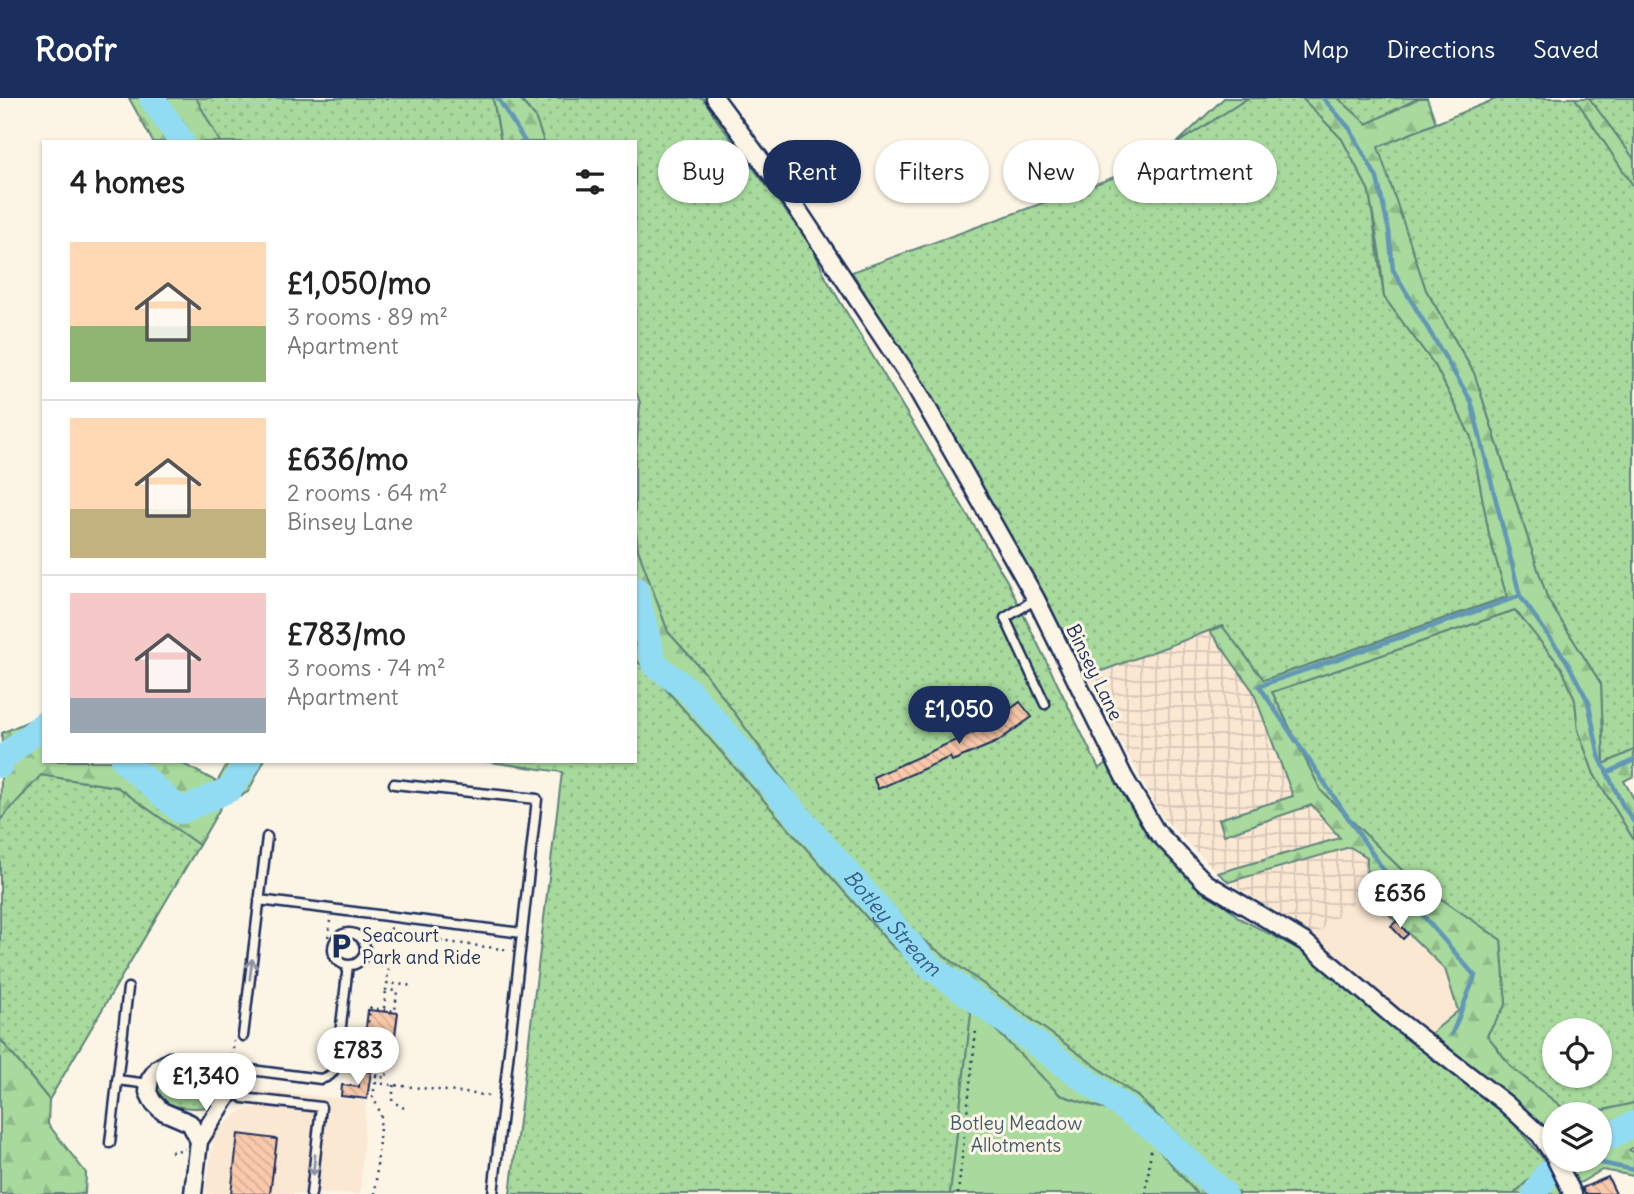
<!DOCTYPE html>
<html lang="en">
<head>
<meta charset="utf-8">
<style>
  body { margin:0; font-family:Delius,sans-serif; background:#f6f6f6; color:#222; height:100vh; display:flex; flex-direction:column; font-size:26px; white-space:nowrap }
  * { box-sizing:border-box; margin:0 }
  p { font-size:23px; color:#767676 }
  .icon { flex:none; width:38px; height:38px; fill:none; stroke:currentColor; stroke-width:2; stroke-linecap:round; stroke-linejoin:round }
  .map { position:relative; flex:1; overflow:hidden }
  .sheet { position:absolute; left:42px; top:42px; width:595px; height:623px; display:flex; flex-direction:column; background:#fff; border-radius:0px; box-shadow:0 2px 5px #0004 }
  .sheet>* { flex:none }
  .banner { position:absolute; left:658px; top:42px; width:665px; height:63px; display:flex; gap:14px }
  .buttons { position:absolute; left:1542px; top:920px; display:grid; gap:14px }
  .buttons a { display:grid; place-items:center; width:70px; height:70px; border-radius:50%; background:#fff; box-shadow:0 2px 5px #0004; font-size:35px }
  .price { position:absolute; translate:-50% -60px; padding:0 16px; border-radius:24px; background:#fff; color:#222; font-size:23px; line-height:46px; filter:drop-shadow(0 2px 4px #0008) }
  .price::after { content:''; position:absolute; left:50%; top:42px; width:21px; height:16px; margin-left:-10px; background:inherit; clip-path:polygon(0 0,100% 0,50% 100%) }
  .price.current { background:#1b2f5e; color:#fff }
  ul { padding:0; list-style:none }
  li { display:flex; align-items:center; gap:21px; height:175px; padding:0 28px }
  li+li { border-top:2px solid #e0e0e0 }
  li span { display:grid; place-items:center; flex:none; width:196px; height:140px; border-radius:0px; color:#555 }
  li>.icon { margin-inline-start:auto }
  span .icon { width:84px; height:84px; fill:#fffc; stroke-width:1 }
  li b { font-size:30px }
  h2 { display:flex; justify-content:space-between; align-items:center; height:84px; padding:0 28px; font-size:30px }
  .pill { padding:0 24px; border-radius:32px; background:#fff; box-shadow:0 2px 5px #0004; font-size:24px; line-height:63px }
  .pill.current { background:#1b2f5e; color:#fff }
  header { display:flex; align-items:center; gap:42px; box-sizing:border-box; height:98px; padding:0 35px; background:#1b2f5e; color:#fff }
  header strong { font-size:33px }
  nav { display:flex; gap:38px; margin-inline-start:auto; font-size:24px }
  .map>svg:first-child { display:block }
</style>
</head>
<body>
<header>
<strong>Roofr</strong>
<nav><a>Map</a><a>Directions</a><a>Saved</a></nav>
</header>
<div class="map">
<svg width="1634" height="1096" viewBox="0 0 1634 1096">
  <defs>
    <pattern id="industrial-grid" width="8" height="8" patternUnits="userSpaceOnUse" patternTransform="scale(1.75)"><rect width="8" height="8" fill="#fbe8d3"/><path d="M0 4h8M4 0v8" fill="none" stroke="#d7c7b8"/></pattern>
    <pattern id="grass-dots" width="8" height="8" patternUnits="userSpaceOnUse" patternTransform="scale(1.75)"><rect width="8" height="8" fill="#a7da9c"/><path d="M2 2h.1M6 6h.1" fill="none" stroke="#8fbb89" stroke-width="1.8" stroke-linecap="round"/></pattern>
    <pattern id="forest-firs" width="22" height="20" patternUnits="userSpaceOnUse" patternTransform="scale(1.75)"><rect width="22" height="20" fill="#a7da9c"/><path d="M5 1l3.5 6h-7zM16 11l3.5 6h-7z" fill="#8fbb89"/></pattern>
    <pattern id="building-back-hatch" width="6" height="6" patternUnits="userSpaceOnUse" patternTransform="scale(1.75)"><rect width="6" height="6" fill="#fac9aa"/><path d="M-1 5l2 2M0 0l6 6M5-1l2 2" fill="none" stroke="#d6ad95"/></pattern>
  </defs>
  <rect width="100%" height="100%" fill="#fcf5e5"/>
  <filter id="ink" filterUnits="userSpaceOnUse"><feTurbulence type="fractalNoise" baseFrequency=".0143" numOctaves="2"/><feDisplacementMap in="SourceGraphic" scale="14" xChannelSelector="R" yChannelSelector="G"/><feConvolveMatrix kernelMatrix="1 2 1 2 8 2 1 2 1" color-interpolation-filters="sRGB"/></filter>
  <g filter="url(#ink)">
    <path fill="#fbe8d3" d="M1366,794L1445,871L1459,913L1427,939L1313,839Z
      M258,992L366,1003L360,1096H205L213,1042L217,1033L241,1013L255,1010Z"/>
    <path fill="url(#industrial-grid)" d="M1210,533L1253,593L1293,698L1220,721L1224,737L1313,707L1340,740L1218,775L1161,718L1086,579Z
      M1351,749L1367,759L1366,794L1313,839L1229,784Z"/>
    <path fill="url(#grass-dots)" stroke="#61847d" stroke-width="2" fill-rule="evenodd" d="M186,0H493L501,44H205Z
      M519,0H703L719,25L812,148L826,180L1007,483L1099,671L1108,664L1158,744L1239,820L1316,860L1504,1014L1547,1065L1514,1096H1239L1138,999L916,837L912,840L808,715L705,575L668,534L638,452L635,427V366L640,305L635,291V44H544L535,19Z
      M1248,0H1302L1342,41L1369,93L1384,199L1436,269L1471,339L1490,441L1507,499L1264,582L1222,528L1086,579L982,392L852,174L1112,80L1176,46Z
      M1338,0H1419L1367,26Z
      M1498,0H1575L1634,89V652L1604,666L1601,586L1548,502L1474,275L1426,192L1377,49Z
      M1589,0H1634V61Z
      M1515,512L1562,570L1575,602L1578,632L1594,676L1634,742V1005L1582,1017H1572L1512,970L1487,937L1506,906L1501,842L1408,778L1321,693L1272,594ZM1554,933H1600V978H1554Z
      M635,561L657,581L891,847L972,908L950,1096H510L562,674L483,663H635Z
      M40,677L117,689L199,747L49,1002L0,941V722Z
      M168,971L203,974L209,976L218,985C224,1013 200,1011 181,1009C174,1008 165,1008 160,1003C154,996 155,990 156,982Z"/>
    <path fill="url(#forest-firs)" stroke="#61847d" stroke-width="2" d="M129,0H196L220,44H153Z
      M493,0H519L535,19L544,44H501Z
      M1224,0H1248L1176,46Z
      M1302,0H1338L1367,26L1419,0H1427L1436,25L1378,49L1426,192L1474,275L1548,502L1601,586L1604,666L1634,652V678L1624,683L1634,701V742L1594,676L1578,632L1575,602L1562,570L1515,512L1272,594L1321,693L1408,778L1501,842L1506,906L1487,937L1512,970L1572,1017H1554V1039L1427,939L1458,913L1445,871L1366,794L1367,759L1350,749L1229,784L1218,775L1340,740L1312,707L1224,737L1219,721L1293,698L1253,593L1210,533L1222,528L1264,582L1507,499L1490,441L1471,339L1436,269L1384,199L1380,158L1369,93L1342,41Z
      M1575,0H1589L1634,61V89Z
      M635,427L638,452L668,534L705,575L808,715L912,840L916,837L1138,999L1239,1096H1197L1151,1043L1107,1012L1060,997L972,908L891,847L657,581L635,561Z
      M44,616V663H178L217,684L229,663H264L248,694L222,707L199,747L117,689L41,677L0,722L2,635Z
      M0,941L49,1002L48,1026L86,1075L85,1096H0Z
      M1634,1005V1049L1629,1052L1634,1054V1078L1602,1072L1561,1096H1514L1554,1057V1062H1600V1017H1582Z"/>
    <path fill="#a7da9c" stroke="#61847d" stroke-width="2" d="M972,908L1060,997L1107,1012L1151,1043L1197,1096H950Z"/>
    <g fill="none" stroke-linecap="round" stroke-linejoin="round">
      <path stroke="#6297b7" stroke-width="4.5" d="M498,0L525,44
        M1323,0L1350,31L1377,80L1389,133L1393,172L1471,303L1520,498L1566,562L1588,603L1599,658L1622,706L1634,724
        M1607,675L1634,662
        M1452,936L1475,878L1382,770L1259,588L1520,498
        M1588,1062L1634,1072"/>
      <g stroke="#92dcf3" stroke-width="26">
        <path d="M152,0L182,44"/>
        <path id="s1" d="M635,491L654,566L688,592L927,866L1157,1034L1224,1096"/>
        <path d="M124,663L181,713L230,691L249,663"/>
        <path d="M0,667L3,660L44,626"/>
        <path d="M1600,1043L1634,1026"/>
        <path d="M1535,1096L1546,1077L1565,1062"/>
      </g>
    </g>
    <path fill="url(#building-back-hatch)" stroke="#1b2f5e" stroke-width="2" d="M1020,604L1032,619L997,644L952,663L950,659L878,691L873,679L988,628Z
      M1397,823L1408,836L1403,841L1391,828Z
      M368,912L398,915L392,960L363,956Z
      M360,972L371,974L367,1001L341,998L342,987L359,989Z
      M238,1036L277,1041L270,1096H231Z
      M1608,1079L1616,1096H1585L1582,1090Z"/>
    <g fill="none" stroke-linecap="round" stroke-linejoin="round">
      <g stroke="#1b2f5e" stroke-width="13">
        <path id="lane" d="M1036,501L1005,520L1045,606
          M394,686L537,701L493,1096
          M259,802L522,835
          M333 851a16 16 0 1 1 32 0a16 16 0 1 1-32 0Z
          M243,938L267,739
          M220,968L321,981C332,978 334,974 337,962L348,867
          M253,974L242,978L232,991L243,1000L321,1009L311,1096
          M117,982L149,986
          M110,1045L128,890"/>
      </g>
      <g stroke="#1b2f5e" stroke-width="21">
        <path id="street" d="M715,0L800,115L915,288L1036,501L1124,679L1156,733L1205,784L1305,844L1395,920L1505,1005L1540,1037L1554,1058
          M1556,1062L1573,1096
          M193,1096L199,1043L232,991L227,977L214,967L170,963L158,970L150,981L148,994L153,1004L162,1013L190,1025L199,1043"/>
      </g>
      <path stroke="#1b2f5e" stroke-width="2.5" stroke-dasharray="2 5" stroke-linecap="butt" d="M330,823L328,840L335,844
        M390,830L392,831L387,885L414,888
        M392,837L510,852
        M384,910L386,892
        M232,958L234,943
        M364,959L370,910L395,913L397,893L386,892L387,885
        M347,961L364,959L389,962L386,980L376,978L373,999L381,1016L375,1096
        M376,978L378,961
        M375,985L493,998
        M394,987L392,1003L404,1010
        M171,1054L185,1051
        M958,1096L976,932
        M1146,1096L1151,1051"/>
      <use href="#lane" stroke="#fcf5e5" stroke-width="8"/>
      <use href="#street" stroke="#fcf5e5" stroke-width="16"/>
    </g>
    <defs><path id="oneway-shaft" d="M-6 0H5M1.5-3L5.5 0L1.5 3" fill="none" stroke-width="1.6" stroke-linecap="round" stroke-linejoin="round" transform="scale(1.75)"/></defs>
    <g stroke="#8c92a2">
      <use href="#oneway-shaft" transform="translate(251 871) rotate(-83)"/>
      <use href="#oneway-shaft" transform="translate(314 1067) rotate(96)"/>
    </g>
  </g>
  <defs>
    <g id="parking-bare" transform="scale(2.1)"><path d="M-3.5-5.5H1a3.5 3.5 0 0 1 0 7H-1V5.5H-3.5ZM-1-3.4V-.6H.8a1.4 1.4 0 0 0 0-2.8Z" fill="#1b2f5e" stroke="#fcf5e5" stroke-width="2.5" paint-order="stroke"/></g>
  </defs>
  <g fill-rule="evenodd">
    <use href="#parking-bare" x="341" y="848"/>
  </g>
  <g text-anchor="middle" stroke-width="6" stroke-linejoin="round" paint-order="stroke">
    <g font-size="19" fill="#1b2f5e" stroke="#fcf5e5">
      <text transform="translate(1095 574) rotate(64)" y="7">Binsey Lane</text>
    </g>
    <g font-size="19" fill="#1b2f5e" stroke="#fcf5e5" text-anchor="start">
      <text x="362" y="844">Seacourt<tspan x="362" dy="22">Park and Ride</tspan></text>
    </g>
    <g font-size="19" fill="#3e5a6e" stroke="#fcf5e5">
      <text x="1016" y="1032">Botley Meadow<tspan x="1016" dy="22">Allotments</tspan></text>
    </g>
    <g font-size="21" font-style="italic" fill="#395a83" stroke="#fcf5e5">
      <text dy="7" stroke="none"><textPath href="#s1" startOffset="430">Botley Stream</textPath></text>
    </g>
  </g>
</svg>
<div class="buttons">
<a><svg class="icon" aria-label="locate" viewBox="0 0 24 24"><circle cx="12" cy="12" r="6"/><path d="M12 2v4M12 18v4M2 12h4M18 12h4"/></svg></a>
<a><svg class="icon" aria-label="layers" viewBox="0 0 24 24"><path d="M12 4l9 5-9 5-9-5zM3 14l9 5 9-5"/></svg></a>
</div>
<b class="price current" style="left:959px;top:648px">£1,050</b>
<b class="price" style="left:1400px;top:832px">£636</b>
<b class="price" style="left:358px;top:989px">£783</b>
<b class="price" style="left:206px;top:1015px">£1,340</b>
<div class="banner">
<a class="pill">Buy</a>
<a class="pill current">Rent</a>
<a class="pill">Filters</a>
<a class="pill">New</a>
<a class="pill">Apartment</a>
</div>
<section class="sheet">
<h2>4 homes<svg class="icon" aria-label="filters" viewBox="0 0 24 24"><path d="M4 7h16M4 17h16"/><circle cx="9" cy="7" r="2"/><circle cx="15" cy="17" r="2"/></svg></h2>
<ul>
<li><span style="background:linear-gradient(#ffd9b3 60%,#8fb573 0)"><svg class="icon" aria-label="home" viewBox="0 0 24 24"><path d="M3 11l9-7 9 7M6 9v11h12V9"/></svg></span><div><b>£1,050/mo</b><p>3 rooms · 89 m²</p><p>Apartment</p></div></li>
<li><span style="background:linear-gradient(#ffd9b3 65%,#c2b280 0)"><svg class="icon" aria-label="home" viewBox="0 0 24 24"><path d="M3 11l9-7 9 7M6 9v11h12V9"/></svg></span><div><b>£636/mo</b><p>2 rooms · 64 m²</p><p>Binsey Lane</p></div></li>
<li><span style="background:linear-gradient(#f6c9c9 75%,#9aa5b1 0)"><svg class="icon" aria-label="home" viewBox="0 0 24 24"><path d="M3 11l9-7 9 7M6 9v11h12V9"/></svg></span><div><b>£783/mo</b><p>3 rooms · 74 m²</p><p>Apartment</p></div></li>
</ul>
</section>
</div>
</body>
</html>
